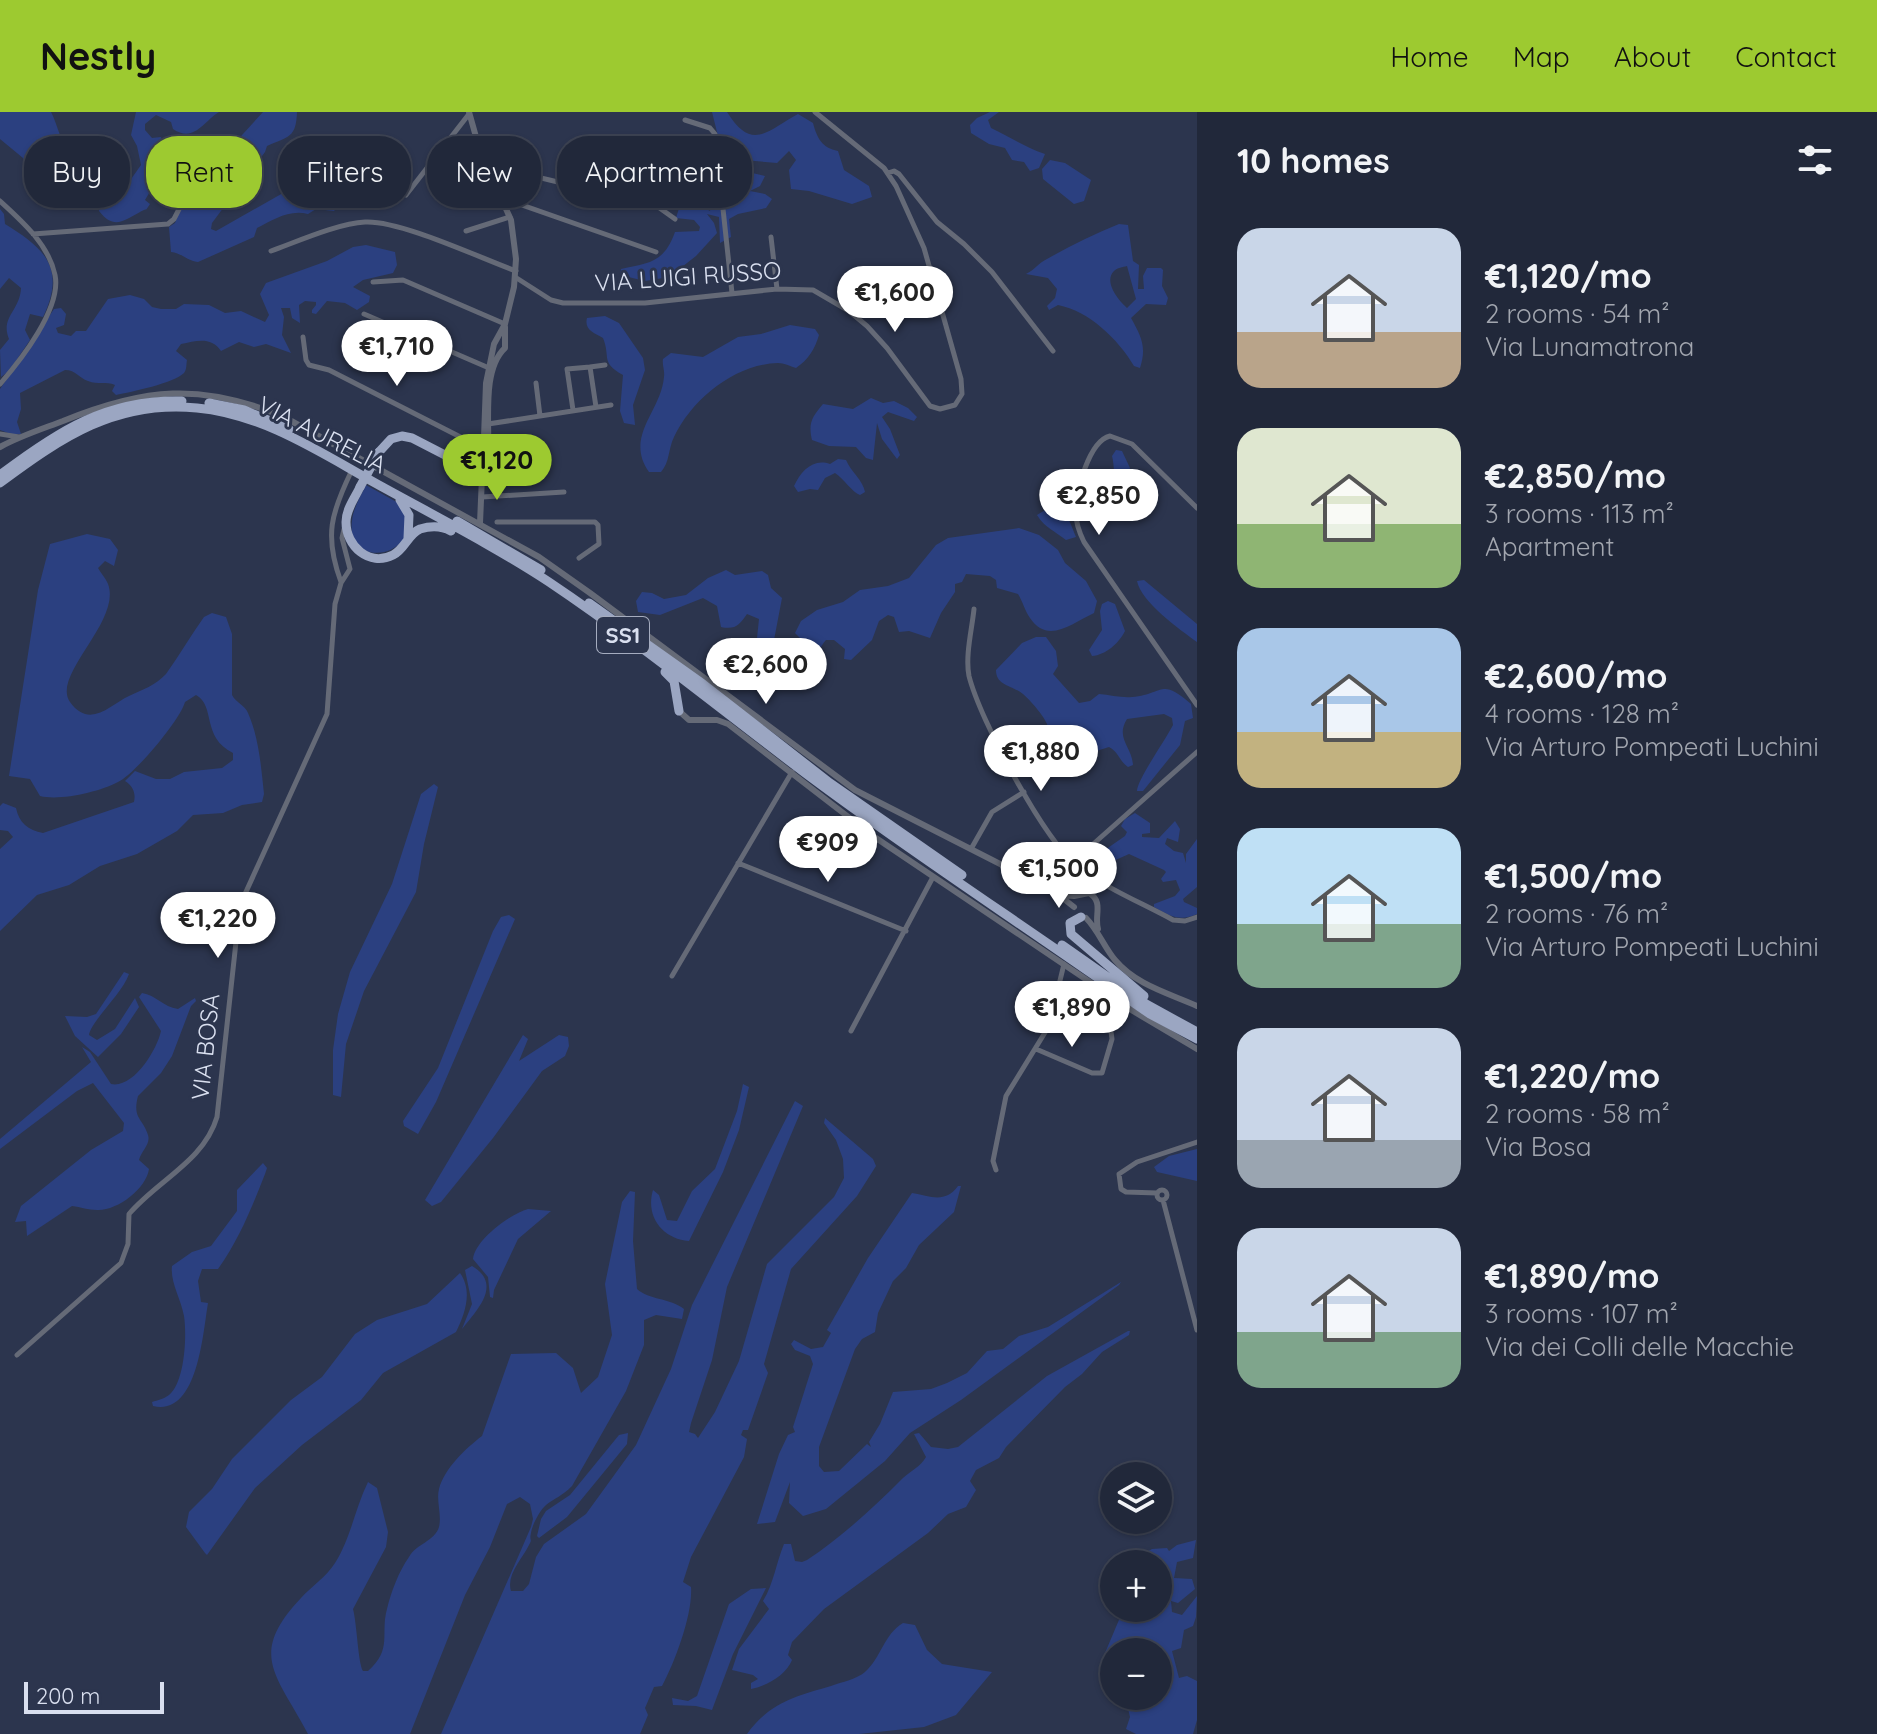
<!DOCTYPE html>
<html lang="en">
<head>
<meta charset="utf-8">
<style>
  body { margin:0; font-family:Quicksand,sans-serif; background:#2d3445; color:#f1f3f6; height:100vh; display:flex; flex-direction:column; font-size:30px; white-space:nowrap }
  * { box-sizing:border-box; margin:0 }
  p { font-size:26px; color:#a2a6af }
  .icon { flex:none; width:44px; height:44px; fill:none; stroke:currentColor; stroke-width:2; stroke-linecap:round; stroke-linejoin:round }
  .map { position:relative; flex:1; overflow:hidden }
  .drawer { display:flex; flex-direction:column; background:#21283a; width:680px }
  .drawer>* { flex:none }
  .guide { position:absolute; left:24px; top:24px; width:760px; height:72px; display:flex; gap:16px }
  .fabs { position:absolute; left:1100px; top:1350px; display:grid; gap:16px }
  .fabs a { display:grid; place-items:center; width:72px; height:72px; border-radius:50%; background:#21283a; box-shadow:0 2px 6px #0004,0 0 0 2px #3e4454; font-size:40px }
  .scale { position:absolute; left:24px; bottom:20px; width:140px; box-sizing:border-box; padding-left:8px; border:4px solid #d9dfef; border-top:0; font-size:22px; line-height:28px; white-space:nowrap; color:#d9dfef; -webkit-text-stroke:6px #2c354e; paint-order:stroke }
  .price { position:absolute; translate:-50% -68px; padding:0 18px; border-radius:28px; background:#fff; color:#222; font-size:26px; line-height:52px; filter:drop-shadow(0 2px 4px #0008) }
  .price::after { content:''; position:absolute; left:50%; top:48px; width:24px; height:18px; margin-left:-12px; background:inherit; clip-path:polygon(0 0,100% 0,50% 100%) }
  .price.current { background:#9dca30; color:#111 }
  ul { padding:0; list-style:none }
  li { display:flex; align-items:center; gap:24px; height:200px; padding:0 40px }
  li span { display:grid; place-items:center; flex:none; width:224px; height:160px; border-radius:24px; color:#555 }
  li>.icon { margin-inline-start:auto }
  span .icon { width:96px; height:96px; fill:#fffc; stroke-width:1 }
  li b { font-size:34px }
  h2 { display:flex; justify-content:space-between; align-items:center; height:96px; padding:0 40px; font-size:34px }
  .chip { padding:0 28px; border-radius:32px; background:#21283a; box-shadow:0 2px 6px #0004,0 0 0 2px #3e4454; font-size:28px; line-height:72px }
  .chip.current { background:#9dca30; color:#111 }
  header { display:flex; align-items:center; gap:48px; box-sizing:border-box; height:112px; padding:0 40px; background:#9dca30; color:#111 }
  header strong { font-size:38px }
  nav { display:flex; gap:44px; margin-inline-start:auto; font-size:28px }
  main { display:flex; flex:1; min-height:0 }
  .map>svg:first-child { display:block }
</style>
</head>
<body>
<header>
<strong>Nestly</strong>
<nav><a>Home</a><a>Map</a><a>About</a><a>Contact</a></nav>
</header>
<main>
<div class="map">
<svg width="1197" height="1622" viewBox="0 0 1197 1622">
  <rect width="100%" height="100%" fill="#2c354e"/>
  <path fill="#2b4080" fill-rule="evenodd" d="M0,0H51C60,17 62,44 83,50C102,36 117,50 123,68L129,70L141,53L137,34L131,23L136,0H219C203,10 194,31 173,17L171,10L156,3L145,12V18L152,26L161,25L163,32L158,39L161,46L167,51L145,88L150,92C143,102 150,94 140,100C123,109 114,118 99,99L101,74L93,66H87L84,60L66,53L58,57L56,63L44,55L26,52L23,46L0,27Z
    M263,0H297C296,26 289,24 267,34L265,40L212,111L211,117L216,119L283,81L332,84L342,75H348L353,84L341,90L334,99L316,97L308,102C289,97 273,108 257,116L254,125L198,150C187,149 182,141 171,140L169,115L175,111L186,83L214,43L222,36L232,34Z
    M712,0H727C752,40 767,19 798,2L813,11C817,26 822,36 838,39L844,58L869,74L872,85L852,92L809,79L791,77L789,58L796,48L789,39L777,51L743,48L744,59L765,64L760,74L750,79L765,82L772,87L766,96L738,102L729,107L731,125L720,131L719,105L707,102L714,111L717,121L696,144L669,165L645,169L620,163L621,157C649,151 664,151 675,120L699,119L700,115L694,108L676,106L680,93L696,89L707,92L709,99L725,89V72L736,69L726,60L724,47L728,42L719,28Z
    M990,0H999L988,8L991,16C1010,25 1025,35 1045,42L1039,56L1030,59L1024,50L1012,48L1005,36L989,32L971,21L970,13L977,6Z
    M1050,48L1065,51L1091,68L1084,89L1074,92L1043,67L1042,57Z
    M0,97L4,102L5,112C46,137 66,157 43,205L30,202L25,218L30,228L9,259L1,265L0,238L9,227C0,205 20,199 21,176L9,166L0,177Z
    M1119,112L1128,113L1133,149L1139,153L1138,177H1144L1143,164L1147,156H1161L1163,158L1162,174L1168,186L1166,193L1146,192L1131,206C1141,224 1147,235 1140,256L1134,254C1118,227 1089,199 1058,193L1049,198L1047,194L1055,186L1057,177L1048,166L1026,162C1035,158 1038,151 1047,147C1070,134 1094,122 1119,112ZM1127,154L1136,187L1127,196C1119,189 1103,170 1114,159C1117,156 1123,155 1127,154Z
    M366,133L395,140L397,153L393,161L363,168L353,175L370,184L369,190L357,198L345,191L327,189L316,202L312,201V198L316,193V190L305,189L299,193L300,211L292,206L290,196H281L284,205L282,223L291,241L266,232L254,235L239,230L221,239C211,224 196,229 181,232L176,239L187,248C186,253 187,257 184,261C174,271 131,280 116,283L112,279L115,273C106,269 98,273 88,269C79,266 76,258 65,258L20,281L21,297L17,310L21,322H11L0,318V277L54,197L61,196L66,202L64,213L56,216L58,221L71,224L76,219H86L108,187L130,183L144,187L152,195L161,197H176L184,192L209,193L225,201L241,199L265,210L269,203L260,182L266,171L327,149L353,135Z
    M605,204L619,211L643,246L645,258L633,293L635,313L624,311L620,299L623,263C600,250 611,246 603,226C594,221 584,218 587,206Z
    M790,213L815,217L819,223C815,237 808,248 796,256C790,254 784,251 778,251C735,252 692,287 674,325C668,337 670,350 661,360H649C624,324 661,300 664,265C665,259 662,253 663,247L671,241L703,245L738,225L761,222Z
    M871,286L883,291L894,289L908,296L917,305L914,309L888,300L882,305L890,317L900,343L897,347L882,327L877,311L873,348L866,346L856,335L829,334L812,328C808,311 812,305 823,292L853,297Z
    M1116,338L1122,339L1130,356C1124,368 1128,381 1139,389L1137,392C1108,392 1117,362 1112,344Z
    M838,347L846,348C851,360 863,368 865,380L860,383C852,380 844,367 835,361L825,366L818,378L810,377L798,380L794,374C801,359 813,346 830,352Z
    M366,373L402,393L407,400L404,427C385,451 347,443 352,409C353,396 361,384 366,373Z
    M1045,398C1068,399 1068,405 1076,425L1066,428C1055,419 1045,416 1037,403Z
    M1019,416L1039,423L1058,438L1065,451L1086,469L1097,489L1094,501C1072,511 1048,533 1030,506C1025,499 1023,490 1018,482L997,476L996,468L990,464L966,462L962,470L955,472V480L941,501L930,526L909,519L899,520L894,505L888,503L879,509L872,528L851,548L844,547L845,537L834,528H826C814,541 812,567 793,570L787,565L790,555L802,545V528L795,521L801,509L817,498L843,490L860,478L888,474L909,466L936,433L948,426Z
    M87,422L110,427L118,438L114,454L105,449L98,456C101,461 106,467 108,472C122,509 51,563 70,590C90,618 111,592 129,584C142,578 156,573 166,562C179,544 191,523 204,505L212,501L226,505L232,522V583C236,591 245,593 248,601C259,626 261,654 264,682L262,690L242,693L223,701L193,703L177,719L137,742L100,754L69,773L37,783L0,819V737L13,725L8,719L0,718V694L3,691L16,696C19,711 28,718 43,721L134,690C136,681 133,674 125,669L135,659L156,667H170L184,660L222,656L233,648V641C201,625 216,594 196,583L185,590C180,608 135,662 118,670C99,680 60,689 40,684L30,667L9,664L38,478L50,432Z
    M726,458L735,463L762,459L768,463L771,476L782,486L774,528L764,532L757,526L759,507L747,502C739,513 736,518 721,515L717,494L703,486L660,503L638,500L636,489L642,480L652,481L664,487L686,483L708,466Z
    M1144,468L1197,512V530C1179,517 1141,490 1137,469Z
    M1108,489L1115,492L1125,519C1119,531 1106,543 1092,544L1089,538L1102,518L1100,499L1102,492Z
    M1036,525H1046L1056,539L1058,554L1053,562L1079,591L1090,589L1099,582C1110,583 1122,586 1132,585C1165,582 1160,565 1191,592L1193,606L1185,609L1180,633L1143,679H1137C1137,668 1166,627 1173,613L1172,606L1164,602L1127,607C1115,626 1132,635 1133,653L1128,655C1119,649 1119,640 1109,635L1065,649L1055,655L1046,656L1043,651C1046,640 1050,624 1047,612C1044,604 1030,588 1023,582C1012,573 996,574 996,558L1022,531Z
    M434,672L438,675L424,732L416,780L364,879L346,932L341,985L333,983V938L338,902L350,860L392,772L421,682Z
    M1135,701L1150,711V721L1142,722V725L1159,726L1175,709L1180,717L1178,730L1167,726L1165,732L1174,739L1183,741L1186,751V742L1197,727V775L1183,787L1184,790L1197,796V802C1180,810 1170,804 1154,795V792L1175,784L1180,778L1176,768L1163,770L1161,767L1166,760L1164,758L1129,742L1091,759L1087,757L1089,749L1125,724L1127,720L1121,714L1125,707Z
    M509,803L515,807L436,990L418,1022L404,1014L403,1009L438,956L493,819L501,805Z
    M124,860L129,862C122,882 91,909 89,923L97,928L115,917L135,886L139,895L121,922L98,945L75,924L65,904L87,905L96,902Z
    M142,881C156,883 163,895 178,897L195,886L196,889L191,894L172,944L161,961L138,984C132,1007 143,1006 148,1023C151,1032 141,1039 139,1048L149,1057C146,1077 117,1099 97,1098C88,1098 81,1095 72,1094L27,1124L26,1109L15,1110L21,1094L91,1038L123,1019L124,1011L93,971L77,979L0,1037V1027L91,950L82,935L90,940L111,972C133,977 157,938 161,919L139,885Z
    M523,923L528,927L519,949L559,923L568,925L569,934L565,944L542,959L493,1026L441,1090L432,1094L425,1088Z
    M743,972L749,975L739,1018L723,1060L689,1129C663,1127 645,1105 653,1078L659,1083L667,1108L677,1109L692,1079L715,1057L737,999Z
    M795,989L803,994L727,1175L712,1248L691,1311L689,1320L695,1322L698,1326L715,1300L739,1249L767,1152L834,1085L844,1066L843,1047L836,1028L824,1011L825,1006L873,1047L876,1054L857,1084L791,1157L764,1252L768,1261L748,1318H743L741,1323L747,1327L744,1345L691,1445L683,1470L691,1475C693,1502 675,1550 662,1574L654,1575L645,1596L648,1603L640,1622H441L531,1415L533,1407L530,1392L520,1385L507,1392L490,1435L465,1483L410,1622H308C277,1563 247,1543 301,1486C311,1475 327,1464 335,1451C351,1426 355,1396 368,1370L377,1376L388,1420L386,1435L353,1497C357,1512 358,1551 363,1559H368C393,1537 380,1522 387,1497C391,1480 399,1459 409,1445C416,1432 435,1429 439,1415C442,1403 436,1389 439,1377C444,1357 466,1336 482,1324L511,1242L556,1241L573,1256L581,1281L598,1265L612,1223L605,1172L622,1090L630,1079L635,1080L633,1129L637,1177C649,1188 670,1186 684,1197L682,1207L656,1203L644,1208V1233L626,1279L572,1374C562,1384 555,1386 546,1393C540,1398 532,1413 531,1421C529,1430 533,1426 529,1433C522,1447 506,1463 511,1479H523L529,1472L536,1445L544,1432L586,1402L636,1333L671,1257L692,1193Z
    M1197,1037V1069L1157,1060L1154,1055L1169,1044Z
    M263,1051L267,1056L265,1062C252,1095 239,1128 218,1157H202L198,1169L201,1190L208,1191C203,1220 198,1305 153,1294L152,1290C158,1288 164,1287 169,1283C185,1270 187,1223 184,1204C181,1187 170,1170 172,1154L192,1140L211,1134L237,1099V1078Z
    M958,1074H961L954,1100L919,1133L906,1156L893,1169L878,1201L875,1220L862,1227L855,1237L819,1335V1354L824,1360L839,1359L867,1332L871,1335L869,1330L880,1312L893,1280L931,1277L947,1271L967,1261L987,1239L1003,1237L1019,1224L1048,1215L1121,1170L1119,1173L961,1288L910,1321L885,1349L826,1397L803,1404L789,1391L790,1370L775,1410L757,1412L779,1342L788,1323L795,1320L793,1315L813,1252L810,1244L795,1238L791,1232L794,1228L811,1237L823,1235L831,1221L827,1218L868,1146L912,1081C930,1084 945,1092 958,1074Z
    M528,1097L551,1099L518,1127L494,1178L493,1186L490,1185L488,1165L473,1147C475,1128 510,1102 528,1097Z
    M472,1154C503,1172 477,1198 462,1217L472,1192L465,1158Z
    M460,1161C473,1179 465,1202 456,1220L383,1261L361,1288L302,1333L255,1376L207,1443L205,1441L186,1415L189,1400L212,1377L232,1347L291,1288L322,1265L355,1222L377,1208L427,1192Z
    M1128,1219H1130L1129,1223L1102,1240L1082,1262L1065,1275L1006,1335L999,1346L976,1358L970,1369L976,1378L966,1395L948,1402L928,1421L824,1497L792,1530L788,1543L792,1548C786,1563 767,1574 751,1577V1571L758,1567L753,1563L732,1558L739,1537L769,1497L763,1489C774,1471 776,1451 784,1432H791L795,1449L802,1450L807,1448C842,1425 874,1395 903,1366C912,1358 920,1355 926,1345L914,1322L919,1321L931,1335L948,1337L958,1335L1047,1264Z
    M628,1321L627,1332L567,1405L539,1426L537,1424L541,1407L546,1399L570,1383L619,1323Z
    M1196,1428L1193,1446L1177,1450L1174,1466L1192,1467L1195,1477L1178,1491L1171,1489L1172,1500L1182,1503L1197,1484L1196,1505L1193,1514L1184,1518L1181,1536L1172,1539L1179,1566L1187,1564L1197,1569V1608L1193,1622H1136L1126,1617L1130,1605L1125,1584H1158V1540H1114V1554L1105,1541L1124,1496H1158V1452H1139L1142,1443L1152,1437L1167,1436L1169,1439L1177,1433Z
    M766,1476L733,1542L712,1598L696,1594L673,1593L672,1586L688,1589L697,1584L729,1492L751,1477Z
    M903,1511L915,1513L927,1538L942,1552L992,1560L956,1603L924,1615L859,1622H747C769,1591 796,1584 831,1574C842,1570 857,1567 865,1560C881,1546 884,1522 903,1511Z"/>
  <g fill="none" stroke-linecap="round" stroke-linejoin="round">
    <path stroke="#656a77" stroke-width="5" d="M685,8L710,16L715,22L732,181
      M487,53L562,71L615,80L654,92L675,107
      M888,61L894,59L899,62L937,110L964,132L992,160L1053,239
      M386,65L406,83L469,2
      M456,83L496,73
      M502,86L656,140
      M0,89C22,109 49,133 55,163C62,196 20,249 0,272
      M466,119L510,105
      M33,122L168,112L174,107L196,64L219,33
      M771,125L777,177
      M271,139C296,130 339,111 365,110C400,108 480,146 516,159
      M515,165L551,188L563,191H645L777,177L813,178L849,199L867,214L887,236L930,294L940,297L955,293L962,282L961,267L924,136L896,74L884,56L815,0
      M373,170L403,168L505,212
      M364,202L489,256
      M303,225L306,248L309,253L329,258L482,336
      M590,255L605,253
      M536,271L540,304
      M573,298L567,257L590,255L596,295
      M488,312L611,293
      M0,322L19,325
      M482,385L564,380
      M1197,396L1132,332L1110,324C1089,329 1076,379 1076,398C1075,410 1079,420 1084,430L1197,593
      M497,410H595L598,413L599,432L579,446
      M341,470C324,424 331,401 352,358
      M974,497C972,517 965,544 969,564C980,608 1043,726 1077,754C1105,776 1142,791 1173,808L1185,809L1197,805
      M971,737L992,700L1024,680
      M1073,750L1197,640
      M738,751L906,819
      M672,864L792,660
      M851,919L933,765
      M1036,937L1092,961H1102L1112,927L1109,905L1101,878
      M996,1058L993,1049L1006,984L1049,914L1064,852
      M1157 1083a5 5 0 1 1 10 0a5 5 0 1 1-10 0Z
      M1157,1081L1126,1080L1121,1077L1119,1062L1137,1050L1197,1030
      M1163,1088L1197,1218
      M17,1243L121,1151L128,1132L129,1102C158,1068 204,1049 217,1005L240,793L327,602L335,492L341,471L350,457L342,426L344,417"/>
    <path stroke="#656a77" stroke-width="6" d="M469,0L480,39L511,108L516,147L514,175L505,212L494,232L486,271L483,352
      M0,335C20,324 42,317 63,309C144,276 201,270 284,305L539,445L590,481L855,678L1055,780L1074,795
      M476 359a6 6 0 1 1 12 0a6 6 0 1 1-12 0Z
      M487,354C492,321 479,260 505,236V215
      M480,411L482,365
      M679,599L689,608H717L728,612L873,724L1133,899L1197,937
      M1062,783L1074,784L1089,781C1104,790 1094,803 1098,817
      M1086,806C1098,818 1104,835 1115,848C1136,873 1168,881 1197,894"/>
    <path stroke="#9ba6c2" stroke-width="9" d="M209,291L244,298L289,317
      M379,340L391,327L402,324L412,326L476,359
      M0,363C58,319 107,287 182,289
      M0,371C62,325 116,288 197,296C263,302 321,341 377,372C435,404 494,434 549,470C640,531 725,601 813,667C911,740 1014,807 1115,878L1150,902L1197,927
      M360,375C355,386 346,397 346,410C346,434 369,455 393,443C405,437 408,422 420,417C430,414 442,414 451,419
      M400,388L409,403L408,426
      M457,409L541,458
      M589,491L703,572L830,671L962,763
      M665,560L674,569L679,599
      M1081,805L1070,811L1071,822L1144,884
      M1062,833L1146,892L1197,920"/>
    <path stroke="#9ba6c2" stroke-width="9" d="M360,375L379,340"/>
  </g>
  <g text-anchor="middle" stroke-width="6" stroke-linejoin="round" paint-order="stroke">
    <rect fill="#2c354e" stroke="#a5acbf" stroke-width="2" x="597" y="505" width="52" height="36" rx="6"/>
    <g font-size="22" font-weight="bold" fill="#d9dfef">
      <text x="623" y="531">SS1</text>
    </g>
    <g font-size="24" fill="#d9dfef" stroke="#2c354e">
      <text transform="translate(688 165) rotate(-4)" y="8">VIA LUIGI RUSSO</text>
      <text transform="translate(322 323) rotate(27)" y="8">VIA AURELIA</text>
      <text transform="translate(206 935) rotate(-84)" y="8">VIA BOSA</text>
    </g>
  </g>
</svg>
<div class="fabs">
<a><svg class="icon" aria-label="layers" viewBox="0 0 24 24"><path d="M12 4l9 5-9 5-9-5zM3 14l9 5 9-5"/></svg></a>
<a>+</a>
<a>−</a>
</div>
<div class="scale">200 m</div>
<b class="price" style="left:895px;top:222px">€1,600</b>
<b class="price" style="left:397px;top:276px">€1,710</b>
<b class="price current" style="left:497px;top:390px">€1,120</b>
<b class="price" style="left:1099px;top:425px">€2,850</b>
<b class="price" style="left:766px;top:594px">€2,600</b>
<b class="price" style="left:1041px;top:681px">€1,880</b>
<b class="price" style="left:828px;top:772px">€909</b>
<b class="price" style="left:1059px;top:798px">€1,500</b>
<b class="price" style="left:218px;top:848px">€1,220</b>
<b class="price" style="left:1072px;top:937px">€1,890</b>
<div class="guide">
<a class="chip">Buy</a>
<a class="chip current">Rent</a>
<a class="chip">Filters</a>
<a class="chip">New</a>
<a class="chip">Apartment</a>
</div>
</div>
<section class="drawer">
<h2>10 homes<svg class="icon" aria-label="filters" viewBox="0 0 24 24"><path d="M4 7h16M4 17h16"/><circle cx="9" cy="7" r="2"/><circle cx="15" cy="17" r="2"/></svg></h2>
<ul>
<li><span style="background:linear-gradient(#c9d6e8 65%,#b9a48a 0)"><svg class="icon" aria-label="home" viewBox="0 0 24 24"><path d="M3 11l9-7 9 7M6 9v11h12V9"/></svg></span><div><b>€1,120/mo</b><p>2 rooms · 54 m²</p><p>Via Lunamatrona</p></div></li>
<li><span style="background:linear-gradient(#dfe7d0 60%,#8fb573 0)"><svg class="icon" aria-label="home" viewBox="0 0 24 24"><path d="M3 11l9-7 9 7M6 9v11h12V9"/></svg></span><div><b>€2,850/mo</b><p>3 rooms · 113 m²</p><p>Apartment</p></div></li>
<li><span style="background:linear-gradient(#a9c7e8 65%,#c2b280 0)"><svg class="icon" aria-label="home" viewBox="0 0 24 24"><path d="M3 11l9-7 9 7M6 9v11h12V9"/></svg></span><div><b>€2,600/mo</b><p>4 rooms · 128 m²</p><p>Via Arturo Pompeati Luchini</p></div></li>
<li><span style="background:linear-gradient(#bfe0f5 60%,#7fa58c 0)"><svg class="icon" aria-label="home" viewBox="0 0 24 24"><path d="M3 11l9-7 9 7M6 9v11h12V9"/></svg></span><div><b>€1,500/mo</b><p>2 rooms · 76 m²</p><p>Via Arturo Pompeati Luchini</p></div></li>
<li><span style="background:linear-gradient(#c9d6e8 70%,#9aa5b1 0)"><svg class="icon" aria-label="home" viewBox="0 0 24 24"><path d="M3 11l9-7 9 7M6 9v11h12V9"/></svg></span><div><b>€1,220/mo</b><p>2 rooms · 58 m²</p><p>Via Bosa</p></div></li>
<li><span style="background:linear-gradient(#c9d6e8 65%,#7fa58c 0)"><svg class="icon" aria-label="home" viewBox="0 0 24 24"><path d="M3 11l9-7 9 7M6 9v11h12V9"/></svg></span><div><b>€1,890/mo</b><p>3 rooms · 107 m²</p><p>Via dei Colli delle Macchie</p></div></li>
</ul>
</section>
</main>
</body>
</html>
